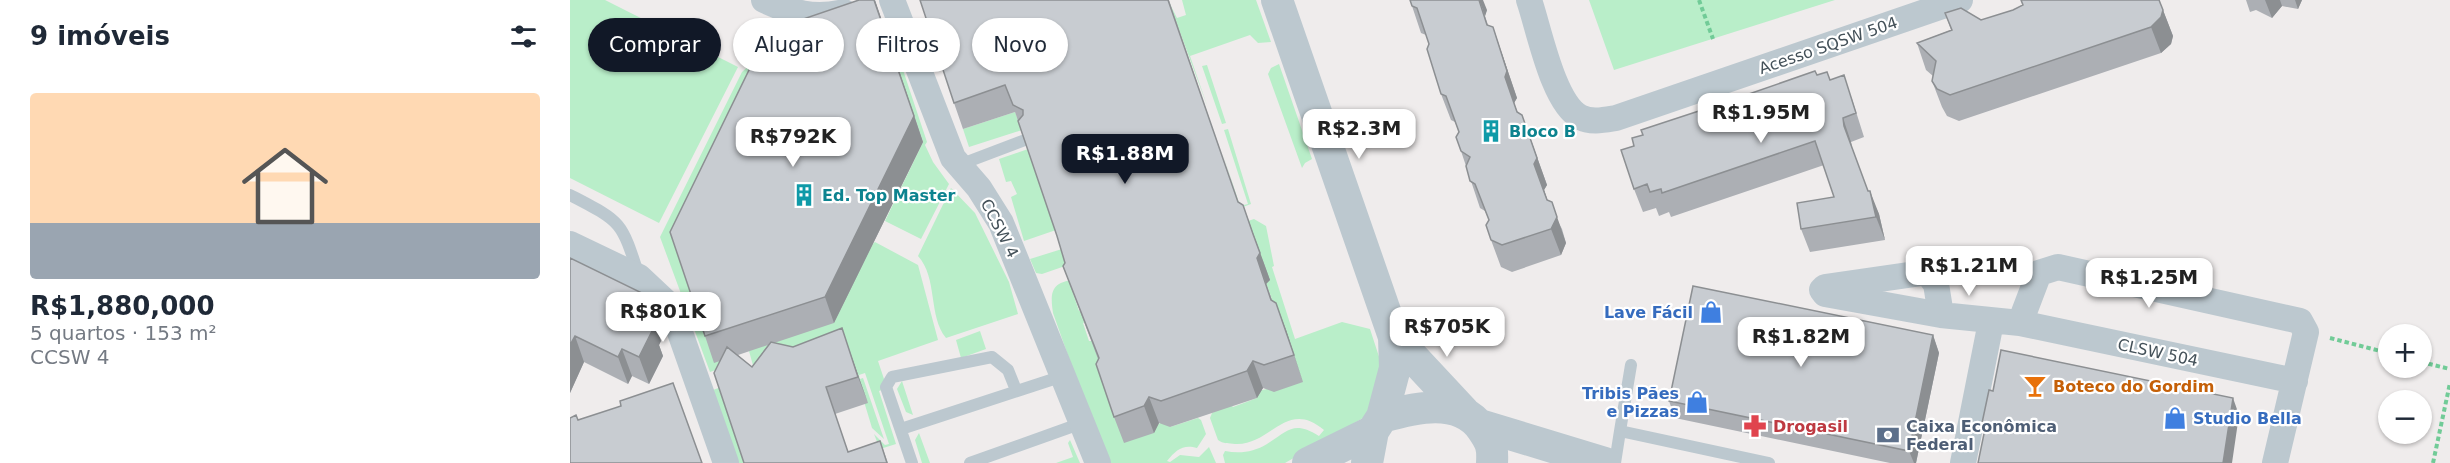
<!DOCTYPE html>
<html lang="pt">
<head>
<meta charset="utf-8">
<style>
  body { margin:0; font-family:"DejaVu Sans",sans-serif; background:#f6f6f7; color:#1f2937; height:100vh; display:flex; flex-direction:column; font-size:22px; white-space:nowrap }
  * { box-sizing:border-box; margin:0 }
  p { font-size:20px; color:#747a83 }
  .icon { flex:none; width:33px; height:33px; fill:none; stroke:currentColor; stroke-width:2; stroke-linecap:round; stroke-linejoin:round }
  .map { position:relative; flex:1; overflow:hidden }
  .sheet { display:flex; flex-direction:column; background:#fff; width:570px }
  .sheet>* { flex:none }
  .banner { position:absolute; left:18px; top:18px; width:570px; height:54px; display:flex; gap:12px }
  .buttons { position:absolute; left:1808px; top:324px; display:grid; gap:12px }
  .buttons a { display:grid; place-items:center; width:54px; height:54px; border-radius:50%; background:#fff; box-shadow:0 2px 4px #0004; font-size:30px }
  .price { position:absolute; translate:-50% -51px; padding:0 14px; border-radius:12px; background:#fff; color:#222; font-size:20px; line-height:39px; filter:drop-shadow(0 2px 3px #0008) }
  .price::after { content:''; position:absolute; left:50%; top:36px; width:18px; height:14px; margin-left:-9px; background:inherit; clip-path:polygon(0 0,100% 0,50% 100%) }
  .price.selected { background:#111827; color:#fff }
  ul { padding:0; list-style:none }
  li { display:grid; align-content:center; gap:12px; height:318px; padding:0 30px }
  li span { display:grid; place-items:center; height:186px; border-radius:6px; color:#555 }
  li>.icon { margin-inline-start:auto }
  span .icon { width:108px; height:108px; fill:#fffc; stroke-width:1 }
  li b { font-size:26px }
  h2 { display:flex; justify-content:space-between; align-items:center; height:72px; padding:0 30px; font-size:26px }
  .tag { padding:0 21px; border-radius:27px; background:#fff; box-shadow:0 2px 4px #0004; font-size:21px; line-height:54px }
  .tag.selected { background:#111827; color:#fff }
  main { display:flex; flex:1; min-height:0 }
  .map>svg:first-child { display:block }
</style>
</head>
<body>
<main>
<section class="sheet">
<h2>9 imóveis<svg class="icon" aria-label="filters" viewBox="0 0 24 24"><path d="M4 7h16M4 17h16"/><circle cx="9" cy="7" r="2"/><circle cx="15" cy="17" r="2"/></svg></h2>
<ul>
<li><span style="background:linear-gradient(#ffd9b3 70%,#9aa5b1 0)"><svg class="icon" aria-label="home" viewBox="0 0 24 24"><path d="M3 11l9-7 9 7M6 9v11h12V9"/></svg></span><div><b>R$1,880,000</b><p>5 quartos · 153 m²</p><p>CCSW 4</p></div></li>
</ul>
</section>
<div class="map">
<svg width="1880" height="463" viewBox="0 0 1880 463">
  <rect width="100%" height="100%" fill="#efecec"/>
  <path fill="#b9eec9" d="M0,0H35L168,67L89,223L0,178Z
    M598,0L607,18L616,15L612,0H686L701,42L688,43L680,35L620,56L638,108Z
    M1019,0H1265L1044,70Z
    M214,33L162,357L157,366L140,372L90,237L172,72Z
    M328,55L357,142L355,145L363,162L379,184L351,239L315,221L353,142L324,56Z
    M709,64L742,159L735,163L732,168L698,74L701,68Z
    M637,65L656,123L652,124L632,66Z
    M445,112L452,130L399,147L393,129Z
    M658,129L681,204L670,208L652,151L670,206L678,204L654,130Z
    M458,149L486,230L454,241L441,197L447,194L441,181L436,182L429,159Z
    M381,188L405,213L439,282L448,314L376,338C358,316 368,278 348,256Z
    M684,219L696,226L704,266L702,267L725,339L772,322L800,329L812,366L800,414L715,463H655L653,455L655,451C670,454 684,452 697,444C718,431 723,420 749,436L754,430C716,398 701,446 665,444C659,443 653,444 648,440L640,418L642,413L660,404L663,407L687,398V391L732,382L696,283L699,280L675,222Z
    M305,242L348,265L368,340L308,361L317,388L309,391L326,444L310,449L304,434L315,445L319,444L295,373L289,375L290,379L293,378L314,439L302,428L280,355L175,463H165L140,391L177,378L184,369L179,351Z
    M492,249L498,265L472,274L466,273L460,259Z
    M502,280L503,293L509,311L513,310L517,321L513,323L519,341H523L583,426L596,421L600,427L628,418L631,420L636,434L627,448C613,444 606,450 597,461L600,462L610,455L629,457L639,447L646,463H536L483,313C480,293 481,283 502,280Z
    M410,331L416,349L391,358L386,340Z
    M332,381L343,415L336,412L327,389Z
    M349,433L360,463H352L345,440Z
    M500,440L510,463H486L503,457L498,443Z"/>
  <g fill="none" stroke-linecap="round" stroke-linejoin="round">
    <path stroke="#71cb97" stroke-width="4" stroke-dasharray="4.5 3" stroke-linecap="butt" d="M1129,0L1143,39
      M1760,338L1818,353
      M1851,362L1880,369
      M1863,463L1880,383"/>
    <path stroke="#bcc8cf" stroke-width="12" d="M389,165L455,140
      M0,195C52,222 51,220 69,276
      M331,429L493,376
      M1050,431L1061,365
      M342,463L316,387L322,377L422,357L438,370L446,390
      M400,463L512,423
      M1045,463L1050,431L1199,463"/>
    <path stroke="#bcc8cf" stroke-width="26" d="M194,0C222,13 244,19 274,12
      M322,0L383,158L409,188L431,223L528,463
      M959,0C969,29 983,103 1010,117C1021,123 1034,120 1046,118L1390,0
      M0,244L69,277L101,307L156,463
      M1371,315L1366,284L1359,275L1352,273L1255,287L1252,290L1255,294L1371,315L1450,323L1725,381
      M1450,323L1469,273L1488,267L1730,321L1736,332L1705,463
      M1393,463L1421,322"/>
    <path stroke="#bcc8cf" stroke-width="32" d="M707,0L824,337L825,368L812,417
      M824,337L894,412
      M910,425L1035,463
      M738,463L803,431
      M797,463L803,431L812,417C844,408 889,396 912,429C921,442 923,447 922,463"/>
  </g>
  <path fill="#acafb4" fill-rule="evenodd" d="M350,0H599L668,203L693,261L700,280L696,284L702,300L716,330L733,382L704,392L693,388L687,398L600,427L589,423L584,433L554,443L544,417L528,359L493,266L495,263L487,236L445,112L393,129L384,103Z
    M840,0L917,10L915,16L918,25L932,54L947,98L944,103L948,113L952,115L977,185L974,190L977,200L992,229L996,243L991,255L942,272L931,267L921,240L919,220L915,211L910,208L891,151L889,132L885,122L881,120L871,94L859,44L856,35L851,33Z
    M1589,0L1603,36L1601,44L1591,53L1389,121L1377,116L1372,107L1362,81L1363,76L1356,70L1347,43L1381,30L1375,13L1411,20L1443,10L1453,5Z
    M1676,0H1732L1728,9L1712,6L1702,18L1686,10L1680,12Z
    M313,22L353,142L264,323L204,343L223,347L281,355L298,403L265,414L278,452L310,441L318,463H174L150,361L144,363L135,336ZM198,345L182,367L168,355Z
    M1247,75L1260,80L1282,99L1294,137L1281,142L1282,150L1298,191L1309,214L1315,240L1240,252L1231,229L1264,197L1254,165L1101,217L1099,212L1089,216L1086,208L1073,212L1064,189V146Z
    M0,258L74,294L91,341L89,345L93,356L79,384L62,376L58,384L14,362L0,393Z
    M1363,335L1369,353L1346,463H1320L1105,418L1099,401Z"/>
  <path fill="#8c8f92" d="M305,0L353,142L264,323L255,297Z
    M909,0H913L917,10L915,16Z
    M1695,0H1710L1712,6L1702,18Z
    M1725,0H1732L1728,9Z
    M1593,10L1603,36L1601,44L1591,53L1581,27Z
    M923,27L947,98L944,103L956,139L935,77Z
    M952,115L977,185L974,190L985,221L982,202L996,243L991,255L981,229Z
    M1273,118L1281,142L1282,150L1274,126Z
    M1300,191L1309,214L1315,240L1306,217Z
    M673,205L700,280L696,284L711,326L687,258Z
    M74,294L91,341L89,345L93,356L79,384L69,357V304Z
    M706,303L716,330L733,382L724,355Z
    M272,328L281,355L298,403L288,377Z
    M1363,335L1369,353L1346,463H1344L1339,451Z
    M5,336L14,362L0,393V345Z
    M52,349L62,376L58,384L48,357Z
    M683,361L693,388L687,398L677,371Z
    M579,397L589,423L584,433L574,406Z
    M1663,398L1669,415L1662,463H1653Z"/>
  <path fill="#c8ccd1" stroke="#8c8f92" stroke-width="1.5" d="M289,0H304L344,116L255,297L135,336L100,232L198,31Z
    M350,0H598L668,202L673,205L683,234L690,253L687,258L701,300L706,303L724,355L694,365L683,361L677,371L591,401L579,397L574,406L544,417L526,364L529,358L493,266L495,263L487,236L448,121L453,115V110L443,105L435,85L384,103Z
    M840,0H909L917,25L923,27L937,71L935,77L947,112L952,115L967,158L964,164L977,200L982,202L987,217L981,229L932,245L921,240L916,225L919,220L905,184L900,181L896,166L900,157L891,151L886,137L889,132L876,96L871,94L857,49L859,44L847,8L842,6Z
    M1451,0H1589L1593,10L1591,17L1581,27L1380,95L1367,89L1362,81L1366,61L1347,43L1382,30L1375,13L1391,8L1411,20L1443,10L1453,5Z
    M1245,71L1247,75L1257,72L1260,80L1274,75L1286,113L1273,118L1274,126L1298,191H1300L1306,217L1231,229L1227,203L1264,197L1245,141L1092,193L1091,189L1080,192L1077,184L1064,189L1051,150L1064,146L1062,138L1073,135L1071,130L1141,107L1142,111L1177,99L1176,95Z
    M0,258L74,294L69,304L77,308L75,312L81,314L75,325L83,329L69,357L52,349L48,357L5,336L0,345Z
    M1123,286L1363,335L1339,451L1099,401Z
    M272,328L288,377L256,387L278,452L310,441L317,463H174L144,373L157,347L182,367L201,342L223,347Z
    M1431,350L1663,398L1653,463H1408L1416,424L1412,423L1419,390L1423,391Z
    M103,383L132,463H0V418L6,415L8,420L51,406L50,401Z"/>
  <defs>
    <g id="building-bare" transform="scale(1.8)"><path d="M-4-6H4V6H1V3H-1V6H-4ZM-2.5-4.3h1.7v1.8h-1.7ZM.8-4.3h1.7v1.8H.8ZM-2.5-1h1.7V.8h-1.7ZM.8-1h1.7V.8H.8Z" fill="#0f9aa8" stroke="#fff" stroke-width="2.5" paint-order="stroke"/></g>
    <g id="shop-bare" transform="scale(1.8)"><path d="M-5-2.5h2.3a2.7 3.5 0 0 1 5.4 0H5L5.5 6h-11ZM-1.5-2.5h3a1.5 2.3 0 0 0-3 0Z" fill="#3f7fe0" stroke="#fff" stroke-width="2.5" paint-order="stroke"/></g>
    <g id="bar-bare" transform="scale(1.8)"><path d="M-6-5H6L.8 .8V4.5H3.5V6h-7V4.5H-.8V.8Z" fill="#e8710a" stroke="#fff" stroke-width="2.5" paint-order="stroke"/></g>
    <g id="pharmacy-bare" transform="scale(1.8)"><path d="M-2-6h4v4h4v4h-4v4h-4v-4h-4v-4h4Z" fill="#e0444e" stroke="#fff" stroke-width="2.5" paint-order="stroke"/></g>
    <g id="bank-bare" transform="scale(1.8)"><path d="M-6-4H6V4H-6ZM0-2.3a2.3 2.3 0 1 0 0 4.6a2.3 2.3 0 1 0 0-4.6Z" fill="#5c6f8a" stroke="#fff" stroke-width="2.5" paint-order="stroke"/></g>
  </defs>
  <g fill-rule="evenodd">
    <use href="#building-bare" x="921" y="131"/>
    <use href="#building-bare" x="234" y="195"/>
    <use href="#shop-bare" x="1141" y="312"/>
    <use href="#bar-bare" x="1465" y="386"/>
    <use href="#shop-bare" x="1127" y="402"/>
    <use href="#shop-bare" x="1605" y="418"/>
    <use href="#pharmacy-bare" x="1185" y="426"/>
    <use href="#bank-bare" x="1318" y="435"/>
  </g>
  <g text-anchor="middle" stroke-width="4.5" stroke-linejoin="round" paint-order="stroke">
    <g font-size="16" fill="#445159" stroke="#fff">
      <text transform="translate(1258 45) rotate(-19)" y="6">Acesso SQSW 504</text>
      <text transform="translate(430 228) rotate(63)" y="6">CCSW 4</text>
      <text transform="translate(1588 352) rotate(12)" y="6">CLSW 504</text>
    </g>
    <g font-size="16" font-weight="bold" fill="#0d838f" stroke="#fff" text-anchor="start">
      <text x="939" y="137">Bloco B</text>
      <text x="252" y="201">Ed. Top Master</text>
    </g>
    <g font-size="16" font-weight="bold" fill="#366cbe" stroke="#fff" text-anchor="end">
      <text x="1123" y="318">Lave Fácil</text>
      <text x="1109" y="399">Tribis Pães<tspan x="1109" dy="18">e Pizzas</tspan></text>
      <text x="1623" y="424" text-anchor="start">Studio Bella</text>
    </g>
    <g font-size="16" font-weight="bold" fill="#c56008" stroke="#fff" text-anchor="start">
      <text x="1483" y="392">Boteco do Gordim</text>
    </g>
    <g font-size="16" font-weight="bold" fill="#be3a42" stroke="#fff" text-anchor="start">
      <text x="1203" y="432">Drogasil</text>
    </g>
    <g font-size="16" font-weight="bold" fill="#4e5e75" stroke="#fff" text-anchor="start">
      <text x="1336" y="432">Caixa Econômica<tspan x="1336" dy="18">Federal</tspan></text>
    </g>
  </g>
</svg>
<div class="buttons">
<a>+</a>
<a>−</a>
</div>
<b class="price" style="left:1191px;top:144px">R$1.95M</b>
<b class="price" style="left:789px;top:160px">R$2.3M</b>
<b class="price" style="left:223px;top:168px">R$792K</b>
<b class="price selected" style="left:555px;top:185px">R$1.88M</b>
<b class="price" style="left:1399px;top:297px">R$1.21M</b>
<b class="price" style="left:1579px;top:309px">R$1.25M</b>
<b class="price" style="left:93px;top:343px">R$801K</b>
<b class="price" style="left:877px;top:358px">R$705K</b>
<b class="price" style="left:1231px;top:368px">R$1.82M</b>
<div class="banner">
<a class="tag selected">Comprar</a>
<a class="tag">Alugar</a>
<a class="tag">Filtros</a>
<a class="tag">Novo</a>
</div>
</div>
</main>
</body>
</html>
